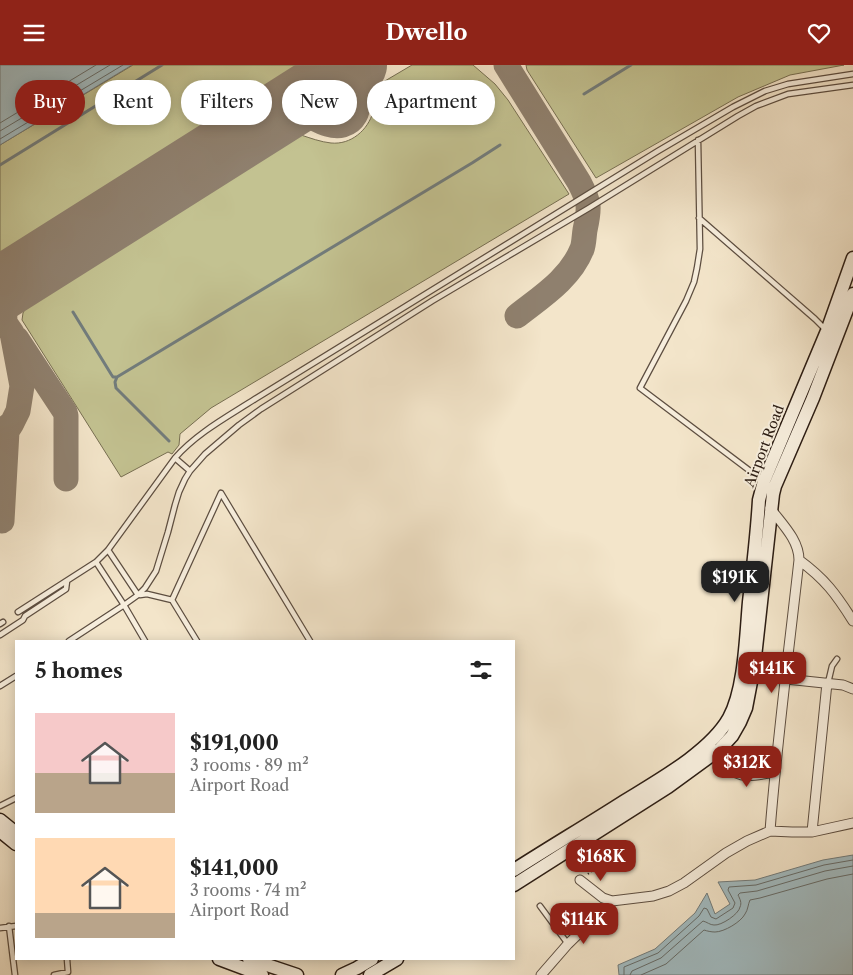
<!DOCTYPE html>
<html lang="en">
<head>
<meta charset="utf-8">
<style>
  body { margin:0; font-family:"Libre Caslon Text",serif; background:#f6f6f6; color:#222; height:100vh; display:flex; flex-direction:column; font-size:19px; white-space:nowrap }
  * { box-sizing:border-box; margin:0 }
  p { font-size:16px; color:#767676 }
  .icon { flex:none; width:28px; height:28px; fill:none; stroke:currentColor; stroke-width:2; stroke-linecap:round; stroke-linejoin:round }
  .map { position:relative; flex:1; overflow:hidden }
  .drawer { position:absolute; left:15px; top:575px; width:500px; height:320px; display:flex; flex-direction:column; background:#fff; border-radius:0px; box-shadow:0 2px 12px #0003 }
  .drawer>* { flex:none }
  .banner { position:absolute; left:15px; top:15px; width:500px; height:45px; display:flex; gap:10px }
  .price { position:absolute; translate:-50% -42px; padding:0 11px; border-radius:10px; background:#8f2418; color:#fff; font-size:16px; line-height:32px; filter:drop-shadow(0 1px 2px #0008) }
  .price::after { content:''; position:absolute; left:50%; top:30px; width:15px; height:11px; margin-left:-8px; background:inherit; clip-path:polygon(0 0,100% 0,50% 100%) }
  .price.selected { background:#222; color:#fff }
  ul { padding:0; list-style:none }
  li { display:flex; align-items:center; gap:15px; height:125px; padding:0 20px }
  li span { display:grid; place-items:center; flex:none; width:140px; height:100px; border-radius:0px; color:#555 }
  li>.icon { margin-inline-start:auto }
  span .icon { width:60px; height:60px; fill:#fffc; stroke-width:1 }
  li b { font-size:21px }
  h2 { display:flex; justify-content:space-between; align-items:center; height:60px; padding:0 20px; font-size:21px }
  .tag { padding:0 18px; border-radius:22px; background:#fff; box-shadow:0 2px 12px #0003; font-size:18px; line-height:45px }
  .tag.selected { background:#8f2418; color:#fff }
  header { display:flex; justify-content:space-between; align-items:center; height:65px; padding:0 20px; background:#8f2418; color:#fff; font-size:22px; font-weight:700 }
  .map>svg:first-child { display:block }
</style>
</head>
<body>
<header><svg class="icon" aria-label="menu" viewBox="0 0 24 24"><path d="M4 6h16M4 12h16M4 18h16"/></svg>Dwello<svg class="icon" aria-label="heart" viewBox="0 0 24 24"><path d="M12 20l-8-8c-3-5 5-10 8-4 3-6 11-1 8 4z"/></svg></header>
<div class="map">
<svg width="853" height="910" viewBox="0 0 853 910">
  <rect width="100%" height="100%" fill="#f3e5ca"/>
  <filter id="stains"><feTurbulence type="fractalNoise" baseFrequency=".004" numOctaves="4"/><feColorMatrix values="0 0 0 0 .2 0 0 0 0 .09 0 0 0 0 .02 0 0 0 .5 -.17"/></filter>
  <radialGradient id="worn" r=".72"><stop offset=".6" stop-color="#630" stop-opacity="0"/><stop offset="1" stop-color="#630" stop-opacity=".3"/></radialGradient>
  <path fill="#c3c291" stroke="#776f52" d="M133,0H298L0,188V80Z
    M412,0H473L495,19L508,35L569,129L211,343L180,369L179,380L172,389L168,387L121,412L22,255L23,248L28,238L301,70C310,73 321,77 331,78C351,80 368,65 373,47C375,39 374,32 373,23Z
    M526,0H844L790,10L738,32L596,113L527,5Z"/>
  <path fill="#a2bcc2" stroke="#727c7c" d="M0,0H132L0,80Z
    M853,790V910H619L618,900L655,884L695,848L707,828L715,849L730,839L718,817L755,815L823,795Z"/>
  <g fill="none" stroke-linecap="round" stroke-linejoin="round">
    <path stroke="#666c6a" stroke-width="1" d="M0,58L96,0
      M0,66L110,0
      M0,74L123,0
      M624,910V902L658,888L699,851L704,843L707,844L711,852L716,854L733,843L735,838L728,825L729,822L756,820L824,800L853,795
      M630,910L632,906L661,893L703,856C707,857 710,860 714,860C721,861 739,849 740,842C742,838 740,834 738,830L740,828L757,826L825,806L853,801
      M641,910L666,899L704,865C707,866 711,867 715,867C724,867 741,857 745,849C748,845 748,839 750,835L760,833L827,814L853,809"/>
    <path stroke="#727c7c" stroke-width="3" d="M584,29L631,0
      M0,100L162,0
      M73,247L111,309L113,312H117L472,98L500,80
      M117,312L115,317L116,323L169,376"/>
    <path stroke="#8f806e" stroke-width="25" d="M506,0L579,117C590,138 590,142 585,165C584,171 584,179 582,184C570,214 541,232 517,251
      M283,46C289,46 296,46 302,48C314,52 329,64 343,60C366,53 361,18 334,19C328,19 321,23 316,25
      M17,274L65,347L66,351V414
      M0,367L12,358L18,346L22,321L12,268L5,258L4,228L7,222L23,210
      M2,456L7,366L12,358"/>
    <path stroke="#8f806e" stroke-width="64" d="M0,224L355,0"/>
    <g stroke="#5d4e41" stroke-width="7">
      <path id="lane" d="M698,75L700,184L697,203L694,217L686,236L640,323L762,415
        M699,153L815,254L826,265
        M175,393L190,406
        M108,485L138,530
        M96,497L124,540L145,576
        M140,530L147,529L172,535L197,576
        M172,535L221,428L310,576
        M18,547L96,497L108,485L175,393C197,368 227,352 255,334L658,86L733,42L765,26L788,19L853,9
        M0,559L3,557
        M0,570L23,555L25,551L66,524L67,516
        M69,576L124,540L138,530L145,523L156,506L168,467L175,440L179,427L185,414L190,406L205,389L239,360L261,344L432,236L589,143L738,51L756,41L788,29L853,20
        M828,618L832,601L837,594
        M0,621L16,611
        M0,741L16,733
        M540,841L568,879
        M9,861L15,910
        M0,863L16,861
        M54,910L68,907L67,894"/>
    </g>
    <g stroke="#5d4e41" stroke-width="11">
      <path id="street" d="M799,495C825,514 836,529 853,556
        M786,614L843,620L853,624
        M730,703C740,716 761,709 775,707
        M770,766C777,675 789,585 799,495C799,475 782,459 770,443
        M812,767L827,618
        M580,815L603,833L612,836L653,831L669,826L684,818L726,788L747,776L770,766L792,767H812L853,758
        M541,910L568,879L612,836"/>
    </g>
    <g stroke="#2b1c13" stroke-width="15">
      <path id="secondary" d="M0,755L16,768
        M0,766L16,779
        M514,805C550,782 587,760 623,737C657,716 710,687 729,653C745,624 746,570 749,537C753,503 757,469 759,435L764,416L827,266L853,193
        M514,820L668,722L720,684L732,671L740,657L746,643L754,601L773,429L775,421L813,333L853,229
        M219,894L262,910
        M249,894L297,910
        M342,910L357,903L372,894
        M370,910L397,894"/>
    </g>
    <path stroke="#2b1c13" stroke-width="2" stroke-dasharray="1 2.5" stroke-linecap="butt" d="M588,809L626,776"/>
    <use href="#lane" stroke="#f7eedd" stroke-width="4.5"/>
    <use href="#street" stroke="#f7eedd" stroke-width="9"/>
    <use href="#secondary" stroke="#f7eedd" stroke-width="12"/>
  </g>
  <g text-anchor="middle" stroke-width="4" stroke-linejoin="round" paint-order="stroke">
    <g font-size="14" fill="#2b1c13" stroke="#f7eedd">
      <text transform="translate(764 381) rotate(-69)" y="5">Airport Road</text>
    </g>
  </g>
  <rect width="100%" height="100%" filter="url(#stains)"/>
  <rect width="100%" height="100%" fill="url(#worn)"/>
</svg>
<b class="price selected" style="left:735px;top:538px">$191K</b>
<b class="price" style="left:772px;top:629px">$141K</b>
<b class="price" style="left:747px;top:723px">$312K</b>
<b class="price" style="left:601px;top:817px">$168K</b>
<b class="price" style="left:584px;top:880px">$114K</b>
<div class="banner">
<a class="tag selected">Buy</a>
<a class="tag">Rent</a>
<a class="tag">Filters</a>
<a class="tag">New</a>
<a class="tag">Apartment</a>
</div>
<section class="drawer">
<h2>5 homes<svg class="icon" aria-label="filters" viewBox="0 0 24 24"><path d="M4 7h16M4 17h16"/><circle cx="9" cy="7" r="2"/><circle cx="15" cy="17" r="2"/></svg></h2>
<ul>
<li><span style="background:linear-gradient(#f6c9c9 60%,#b9a48a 0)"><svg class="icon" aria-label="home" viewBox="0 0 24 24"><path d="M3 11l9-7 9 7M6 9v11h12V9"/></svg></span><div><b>$191,000</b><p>3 rooms · 89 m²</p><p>Airport Road</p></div></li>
<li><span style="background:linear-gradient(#ffd9b3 75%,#b9a48a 0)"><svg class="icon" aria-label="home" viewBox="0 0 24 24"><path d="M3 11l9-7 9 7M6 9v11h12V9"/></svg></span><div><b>$141,000</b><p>3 rooms · 74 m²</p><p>Airport Road</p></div></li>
</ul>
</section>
</div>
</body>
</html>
